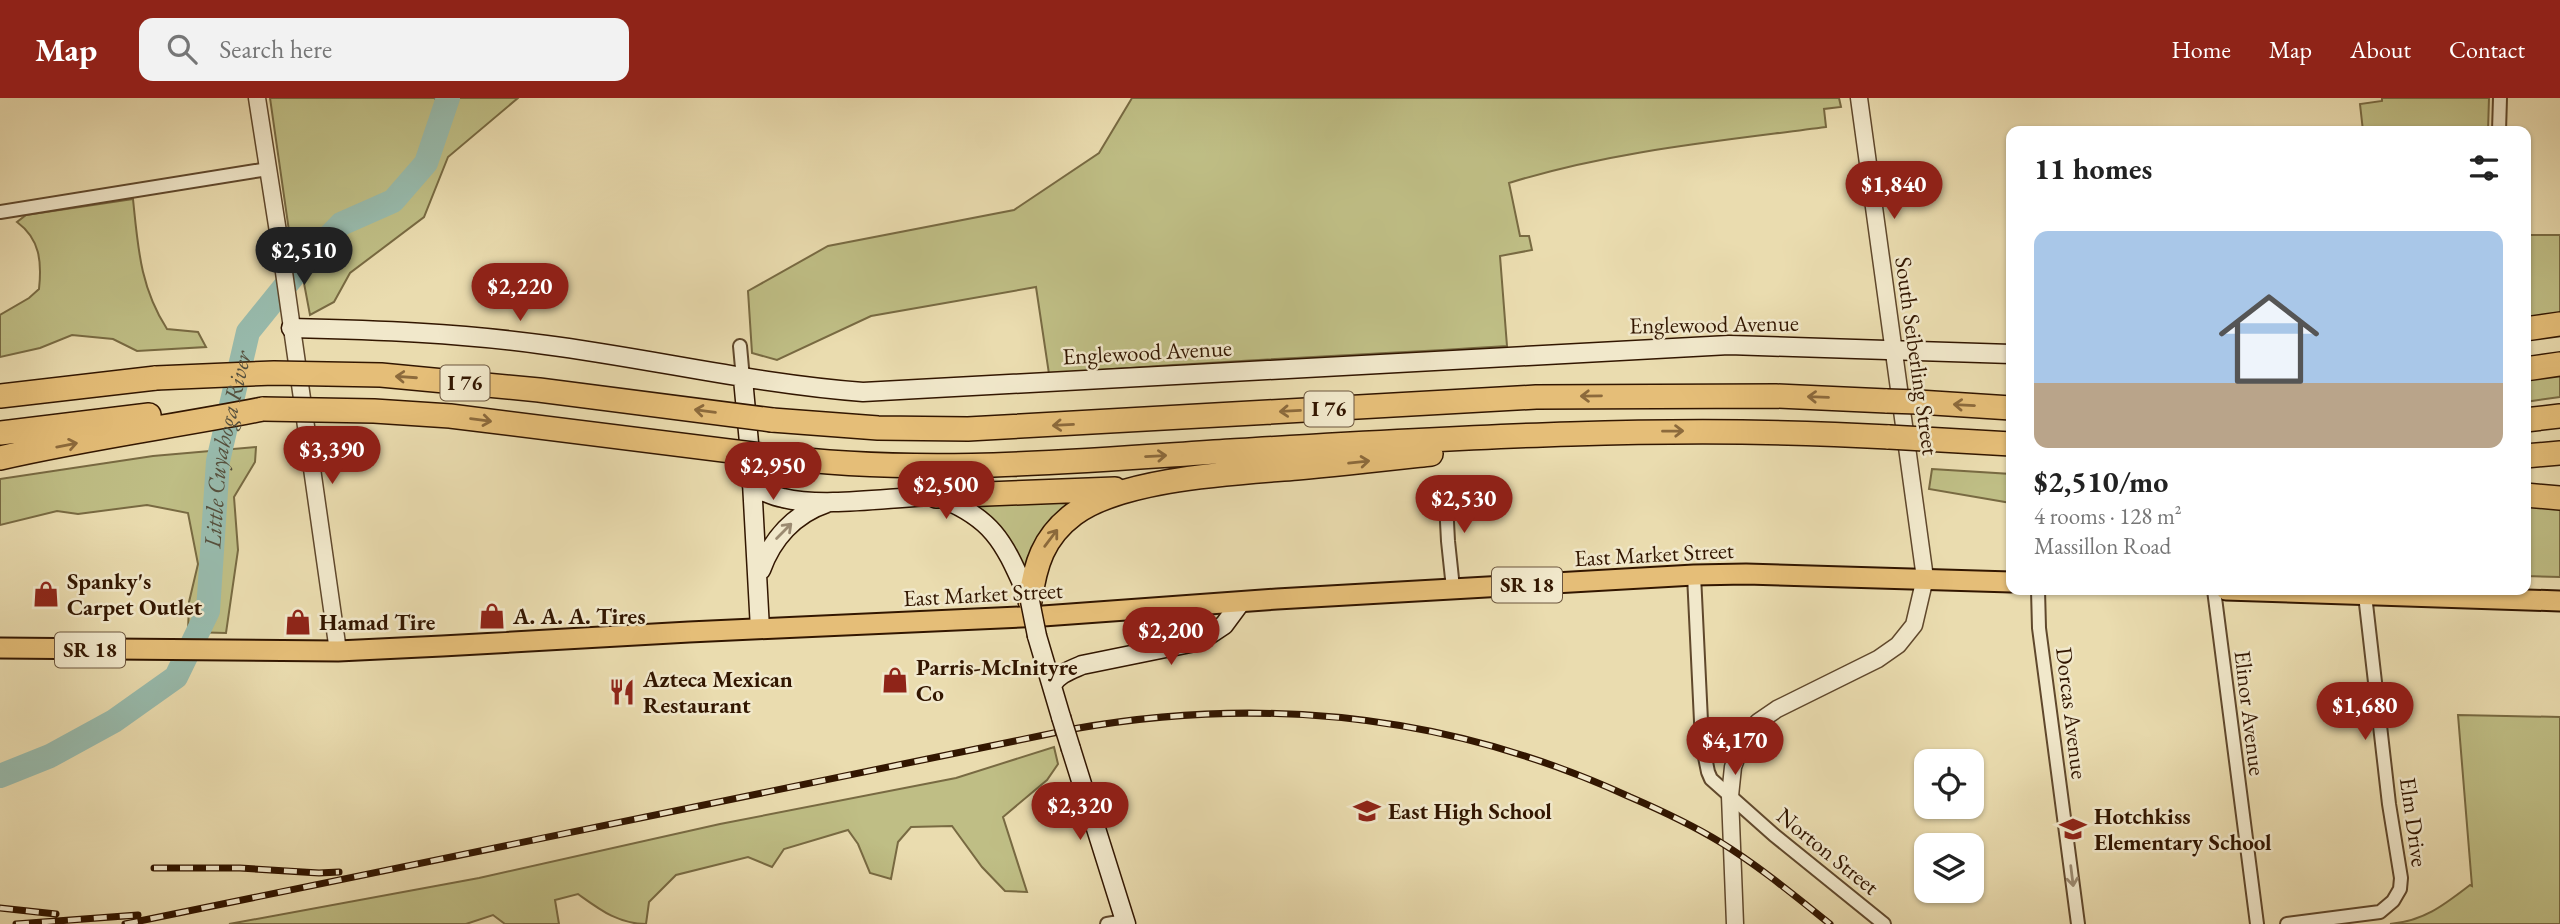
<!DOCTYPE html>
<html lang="en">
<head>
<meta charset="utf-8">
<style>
  body { margin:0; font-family:"EB Garamond",serif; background:#f2f2f2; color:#222; height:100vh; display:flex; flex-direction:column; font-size:26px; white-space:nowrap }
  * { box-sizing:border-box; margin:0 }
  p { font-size:23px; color:#767676 }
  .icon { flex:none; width:38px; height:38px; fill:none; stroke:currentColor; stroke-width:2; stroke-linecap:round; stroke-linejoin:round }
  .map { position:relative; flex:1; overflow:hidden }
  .side { position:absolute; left:2006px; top:28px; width:525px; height:469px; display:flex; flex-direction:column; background:#fff; border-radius:14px; box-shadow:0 2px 5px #0004 }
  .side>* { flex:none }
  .tools { position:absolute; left:1914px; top:651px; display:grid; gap:14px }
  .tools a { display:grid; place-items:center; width:70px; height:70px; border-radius:14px; background:#fff; box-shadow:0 2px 5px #0004; font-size:35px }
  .price { position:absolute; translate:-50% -60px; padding:0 16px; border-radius:24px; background:#8f2418; color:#fff; font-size:23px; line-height:46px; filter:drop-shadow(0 2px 4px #0008) }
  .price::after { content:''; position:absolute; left:50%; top:42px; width:21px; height:16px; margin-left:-10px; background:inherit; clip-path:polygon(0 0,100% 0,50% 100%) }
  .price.current { background:#222; color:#fff }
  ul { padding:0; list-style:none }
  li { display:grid; align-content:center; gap:14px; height:371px; padding:0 28px }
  li span { display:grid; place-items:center; height:217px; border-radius:14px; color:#555 }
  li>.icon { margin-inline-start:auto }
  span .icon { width:126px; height:126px; fill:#fffc; stroke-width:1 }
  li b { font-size:30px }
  h2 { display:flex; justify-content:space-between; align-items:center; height:84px; padding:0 28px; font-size:30px }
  header { display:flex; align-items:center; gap:42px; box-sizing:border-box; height:98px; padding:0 35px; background:#8f2418; color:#fff }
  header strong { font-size:33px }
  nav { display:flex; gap:38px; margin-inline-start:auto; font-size:24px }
  .search { width:490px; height:63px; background:#f2f2f2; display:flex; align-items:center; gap:18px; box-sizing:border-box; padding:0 24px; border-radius:14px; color:#767676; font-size:26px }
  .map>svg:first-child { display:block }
</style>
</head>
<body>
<header>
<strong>Map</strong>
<div class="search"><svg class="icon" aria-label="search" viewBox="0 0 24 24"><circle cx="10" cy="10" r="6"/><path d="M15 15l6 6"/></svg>Search here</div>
<nav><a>Home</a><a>Map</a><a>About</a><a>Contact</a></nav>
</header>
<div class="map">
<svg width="2560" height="826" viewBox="0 0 2560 826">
  <rect width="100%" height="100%" fill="#eadcaf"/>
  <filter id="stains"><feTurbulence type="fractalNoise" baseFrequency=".00286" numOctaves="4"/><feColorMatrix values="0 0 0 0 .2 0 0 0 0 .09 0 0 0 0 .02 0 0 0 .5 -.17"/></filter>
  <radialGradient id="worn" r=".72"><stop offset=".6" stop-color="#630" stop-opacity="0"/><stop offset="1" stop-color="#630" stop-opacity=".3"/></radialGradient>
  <path fill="#bfbe85" stroke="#786a42" stroke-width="2" d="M270,0H518L448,59L424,119L350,175L334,204L310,217L297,148L291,147Z
    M1132,0H1839L1841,9L1824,11L1826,29C1720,43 1611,53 1509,85L1520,138H1529L1532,152L1500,158L1507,248C1354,258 1201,263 1049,276L1036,189L871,218L777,262L752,255L748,193L828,148L1014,112L1099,55Z
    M2382,0H2489L2488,33H2363L2360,6L2382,3Z
    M133,101C138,149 140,189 167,231L198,234L206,249L137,253L113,241L72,237L40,250L0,259V217L29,200L39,191C42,164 40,141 17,124L26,117Z
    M2525,137H2560V218L2525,222Z
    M2560,275V299L2525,304V280Z
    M256,349L255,364L234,399L238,452L226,535L188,534L189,504L198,466L188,415L147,407L78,416L57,413L0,427V381L153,358Z
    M1932,371L2011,376V405L1929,391Z
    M1080,400L1026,479L968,404Z
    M2525,408L2560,410V479L2525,478Z
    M2458,617L2560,619V826H2390C2424,823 2444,807 2470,787L2472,788Z
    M1054,649L1058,666L1047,682L1003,719L1027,794L1005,793L982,769L952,728L911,729L898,744L891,781L870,775L858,746L848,732L784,751L772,769L748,759L676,777L649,804L646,826C618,826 599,811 578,796L555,802L559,826H505L493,817L466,826H229L479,780L720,726L956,680Z"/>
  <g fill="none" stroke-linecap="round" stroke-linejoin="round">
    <path stroke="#6f7968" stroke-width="4.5" d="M436,0L448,2"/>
    <path stroke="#98bbad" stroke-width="24" id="s1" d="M0,678L50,658L114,623L176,579L208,513L218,363L248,234L307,161L341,126L393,103L426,65L448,0"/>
    <g stroke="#60482c" stroke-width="16">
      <path id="minor" d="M2499,33L2500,0
        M0,114L268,71
        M740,248L743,281
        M1445,385L1448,443L1453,490
        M1694,477L1702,644L1708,674L1711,681L1774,737L1884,826
        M2038,492L2039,530L2078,826
        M2214,492L2257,826
        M1107,826L1125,823
        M2287,826L2380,814L2393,803L2400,791L2401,780L2389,706L2365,497"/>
    </g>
    <g stroke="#60482c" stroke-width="19">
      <path id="tertiary" d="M257,0L281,153L338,553
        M1735,826L1730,698L1733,669L1739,653L1758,624L1777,611L1878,561L1898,547L1914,527L1925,480L1859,0"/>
    </g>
    <g stroke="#321600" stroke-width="21">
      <path id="secondary" d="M291,230C377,232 461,235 546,247C653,261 756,286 863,294L1729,247L2011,256
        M743,281L751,366L760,531
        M752,388C762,393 772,398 783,400C824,410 891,399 936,398C997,421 1005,448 1030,503
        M761,472C772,441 794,416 827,405
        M1037,538L1061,619
        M1052,587C1058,576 1071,572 1082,567L1200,543L1224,527L1241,504
        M1071,651L1126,826"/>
    </g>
    <g stroke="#321600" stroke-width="23">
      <path id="primary" d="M2226,492L2560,503
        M0,550L338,553L442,548L689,534L1043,518L1277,501L1694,477L1746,476L2011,484"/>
    </g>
    <g stroke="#321600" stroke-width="26">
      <path id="motorway" d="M2525,231L2560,226
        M2525,271L2560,266
        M0,298L156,280
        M1918,304L2011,310
        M772,322L878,330L968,331L1536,299L1776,298L1887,303
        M2525,322L2560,318
        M0,335L149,317
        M1924,341L2011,346
        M770,358C923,378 1078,363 1231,353C1450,340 1670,326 1889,339
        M2525,358L2560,355
        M0,360C87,340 176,328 263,311
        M2525,397L2560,400
        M936,398L1115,391
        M1030,503C1035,467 1043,439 1074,416C1123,380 1237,375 1297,370C1342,366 1386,361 1431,356"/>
    </g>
    <use href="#minor" stroke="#f1e8cb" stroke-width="12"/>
    <use href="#tertiary" stroke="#f1e8cb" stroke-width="16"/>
    <use href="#secondary" stroke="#f1e8cb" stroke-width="18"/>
    <use href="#primary" stroke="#e5be78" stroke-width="19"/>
    <use href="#motorway" stroke="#e5be78" stroke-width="23"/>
    <g stroke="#321600" stroke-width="7">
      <path id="rail" d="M154,770H240L319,775L339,774
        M0,810L56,816
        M16,826L138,817
        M125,826L1073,631C1265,597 1452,617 1630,699C1660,712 1692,727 1720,744C1759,768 1795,798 1830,826"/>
    </g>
    <use href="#rail" stroke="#f1e8cb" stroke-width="4.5" stroke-dasharray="13" stroke-linecap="butt"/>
    <g stroke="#321600" stroke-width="21" stroke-linecap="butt">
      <path id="secondary-bridge" d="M1030,503L1037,538
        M1061,619L1071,651"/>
    </g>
    <g stroke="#321600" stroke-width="26" stroke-linecap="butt">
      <path id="motorway-bridge" d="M156,280L274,275L381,277L539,292L772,322
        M1887,303L1918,304
        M263,311L374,313L450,318L770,358
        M1889,339L1924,341"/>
    </g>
    <use href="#secondary-bridge" stroke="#f1e8cb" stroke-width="18"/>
    <use href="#motorway-bridge" stroke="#e5be78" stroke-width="23"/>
  </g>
  <defs><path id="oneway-shaft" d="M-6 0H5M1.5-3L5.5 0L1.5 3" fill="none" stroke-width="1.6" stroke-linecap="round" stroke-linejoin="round" transform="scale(1.75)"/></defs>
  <g stroke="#8c6a3c">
    <use href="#oneway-shaft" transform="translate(406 279) rotate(-176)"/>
    <use href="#oneway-shaft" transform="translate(1591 298) rotate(179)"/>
    <use href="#oneway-shaft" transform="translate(1818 299) rotate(-178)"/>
    <use href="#oneway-shaft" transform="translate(1964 307) rotate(-177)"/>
    <use href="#oneway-shaft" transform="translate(705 313) rotate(-173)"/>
    <use href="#oneway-shaft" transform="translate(1290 313) rotate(177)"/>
    <use href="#oneway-shaft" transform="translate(481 322) rotate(7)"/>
    <use href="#oneway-shaft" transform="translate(1063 327) rotate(177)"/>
    <use href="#oneway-shaft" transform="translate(1673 333) rotate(-1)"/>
    <use href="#oneway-shaft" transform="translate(67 347) rotate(-11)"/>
    <use href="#oneway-shaft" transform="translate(1156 358) rotate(-3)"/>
    <use href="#oneway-shaft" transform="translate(1359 364) rotate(-6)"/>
    <use href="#oneway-shaft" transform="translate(1051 440) rotate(-53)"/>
  </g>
  <g stroke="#9b8a70">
    <use href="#oneway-shaft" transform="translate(784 433) rotate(-45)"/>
    <use href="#oneway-shaft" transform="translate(2072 778) rotate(83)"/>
  </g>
  <defs>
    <g id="shop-bare" transform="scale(2.1)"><path d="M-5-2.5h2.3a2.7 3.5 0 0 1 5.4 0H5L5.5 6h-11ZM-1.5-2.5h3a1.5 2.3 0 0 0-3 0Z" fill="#8f2418" stroke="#f1e8cb" stroke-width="2.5" paint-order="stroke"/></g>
    <g id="restaurant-bare" transform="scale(2.1)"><path d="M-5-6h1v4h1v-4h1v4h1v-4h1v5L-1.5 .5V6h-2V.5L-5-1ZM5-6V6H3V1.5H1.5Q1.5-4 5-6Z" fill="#8f2418" stroke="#f1e8cb" stroke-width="2.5" paint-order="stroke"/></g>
    <g id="school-bare" transform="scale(2.1)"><path d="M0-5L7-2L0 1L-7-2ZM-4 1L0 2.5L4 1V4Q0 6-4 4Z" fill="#8f2418" stroke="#f1e8cb" stroke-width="2.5" paint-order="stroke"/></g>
  </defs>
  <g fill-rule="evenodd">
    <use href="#shop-bare" x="46" y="496"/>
    <use href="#shop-bare" x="492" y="518"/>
    <use href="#shop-bare" x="298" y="524"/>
    <use href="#shop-bare" x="895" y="582"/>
    <use href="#restaurant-bare" x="622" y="594"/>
    <use href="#school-bare" x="1367" y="713"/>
    <use href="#school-bare" x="2073" y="731"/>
  </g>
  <g text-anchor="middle" stroke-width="5" stroke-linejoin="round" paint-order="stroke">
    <g fill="#f1e8cb" stroke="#6b553d" stroke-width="2">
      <rect x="440.5" y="267.5" width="49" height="35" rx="5"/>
      <rect x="1304.5" y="293.5" width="49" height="35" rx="5"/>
      <rect x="1492" y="469.5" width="70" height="35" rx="5"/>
      <rect x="55" y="534.5" width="70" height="35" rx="5"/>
    </g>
    <g font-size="21" font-weight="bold" fill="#321600">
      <text x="465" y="292">I 76</text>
      <text x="1329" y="318">I 76</text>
      <text x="1527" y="494">SR 18</text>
      <text x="90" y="559">SR 18</text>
    </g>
    <g font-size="23" fill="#321600" stroke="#f1e8cb">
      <text transform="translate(1714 226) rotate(-1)" y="8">Englewood Avenue</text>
      <text transform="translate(1147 254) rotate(-3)" y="8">Englewood Avenue</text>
      <text transform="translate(1917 258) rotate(82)" y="8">South Seiberling Street</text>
      <text transform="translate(1654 456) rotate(-3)" y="8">East Market Street</text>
      <text transform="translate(983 496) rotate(-3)" y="8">East Market Street</text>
      <text transform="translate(2072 615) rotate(83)" y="8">Dorcas Avenue</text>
      <text transform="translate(2250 615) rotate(83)" y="8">Elinor Avenue</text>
      <text transform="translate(2414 724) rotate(82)" y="8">Elm Drive</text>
      <text transform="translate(1828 753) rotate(39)" y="8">Norton Street</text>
    </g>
    <g font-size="23" font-weight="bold" fill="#321600" stroke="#f1e8cb" text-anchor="start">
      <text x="67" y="491">Spanky's<tspan x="67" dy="26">Carpet Outlet</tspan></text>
      <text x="513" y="526">A. A. A. Tires</text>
      <text x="319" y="532">Hamad Tire</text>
      <text x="916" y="577">Parris-McInityre<tspan x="916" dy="26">Co</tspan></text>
      <text x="643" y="589">Azteca Mexican<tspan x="643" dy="26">Restaurant</tspan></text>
      <text x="1388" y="721">East High School</text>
      <text x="2094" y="726">Hotchkiss<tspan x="2094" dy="26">Elementary School</tspan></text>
    </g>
    <g font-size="24" font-style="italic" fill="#56503d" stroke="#f1e8cb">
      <text dy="8" stroke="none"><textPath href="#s1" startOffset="439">Little Cuyahoga River</textPath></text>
    </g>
  </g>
  <rect width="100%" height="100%" filter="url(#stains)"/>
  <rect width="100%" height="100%" fill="url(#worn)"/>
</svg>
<div class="tools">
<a><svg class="icon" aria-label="locate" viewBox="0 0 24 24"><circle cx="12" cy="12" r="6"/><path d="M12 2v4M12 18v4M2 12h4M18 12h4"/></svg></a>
<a><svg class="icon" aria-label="layers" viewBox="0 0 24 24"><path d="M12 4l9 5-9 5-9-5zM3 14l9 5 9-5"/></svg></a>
</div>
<b class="price" style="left:1894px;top:123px">$1,840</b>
<b class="price current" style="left:304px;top:189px">$2,510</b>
<b class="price" style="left:520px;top:225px">$2,220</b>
<b class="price" style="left:332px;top:388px">$3,390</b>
<b class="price" style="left:773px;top:404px">$2,950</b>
<b class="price" style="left:946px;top:423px">$2,500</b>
<b class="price" style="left:1464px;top:437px">$2,530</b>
<b class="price" style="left:1171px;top:569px">$2,200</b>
<b class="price" style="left:2365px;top:644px">$1,680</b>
<b class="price" style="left:1735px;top:679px">$4,170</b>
<b class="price" style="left:1080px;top:744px">$2,320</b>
<section class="side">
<h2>11 homes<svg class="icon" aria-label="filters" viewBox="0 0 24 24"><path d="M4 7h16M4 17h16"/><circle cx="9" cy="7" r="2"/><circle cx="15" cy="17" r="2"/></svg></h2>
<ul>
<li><span style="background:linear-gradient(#a9c7e8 70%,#b9a48a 0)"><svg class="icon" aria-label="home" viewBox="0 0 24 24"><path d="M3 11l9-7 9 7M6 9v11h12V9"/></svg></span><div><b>$2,510/mo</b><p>4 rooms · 128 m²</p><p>Massillon Road</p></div></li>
</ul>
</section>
</div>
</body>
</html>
